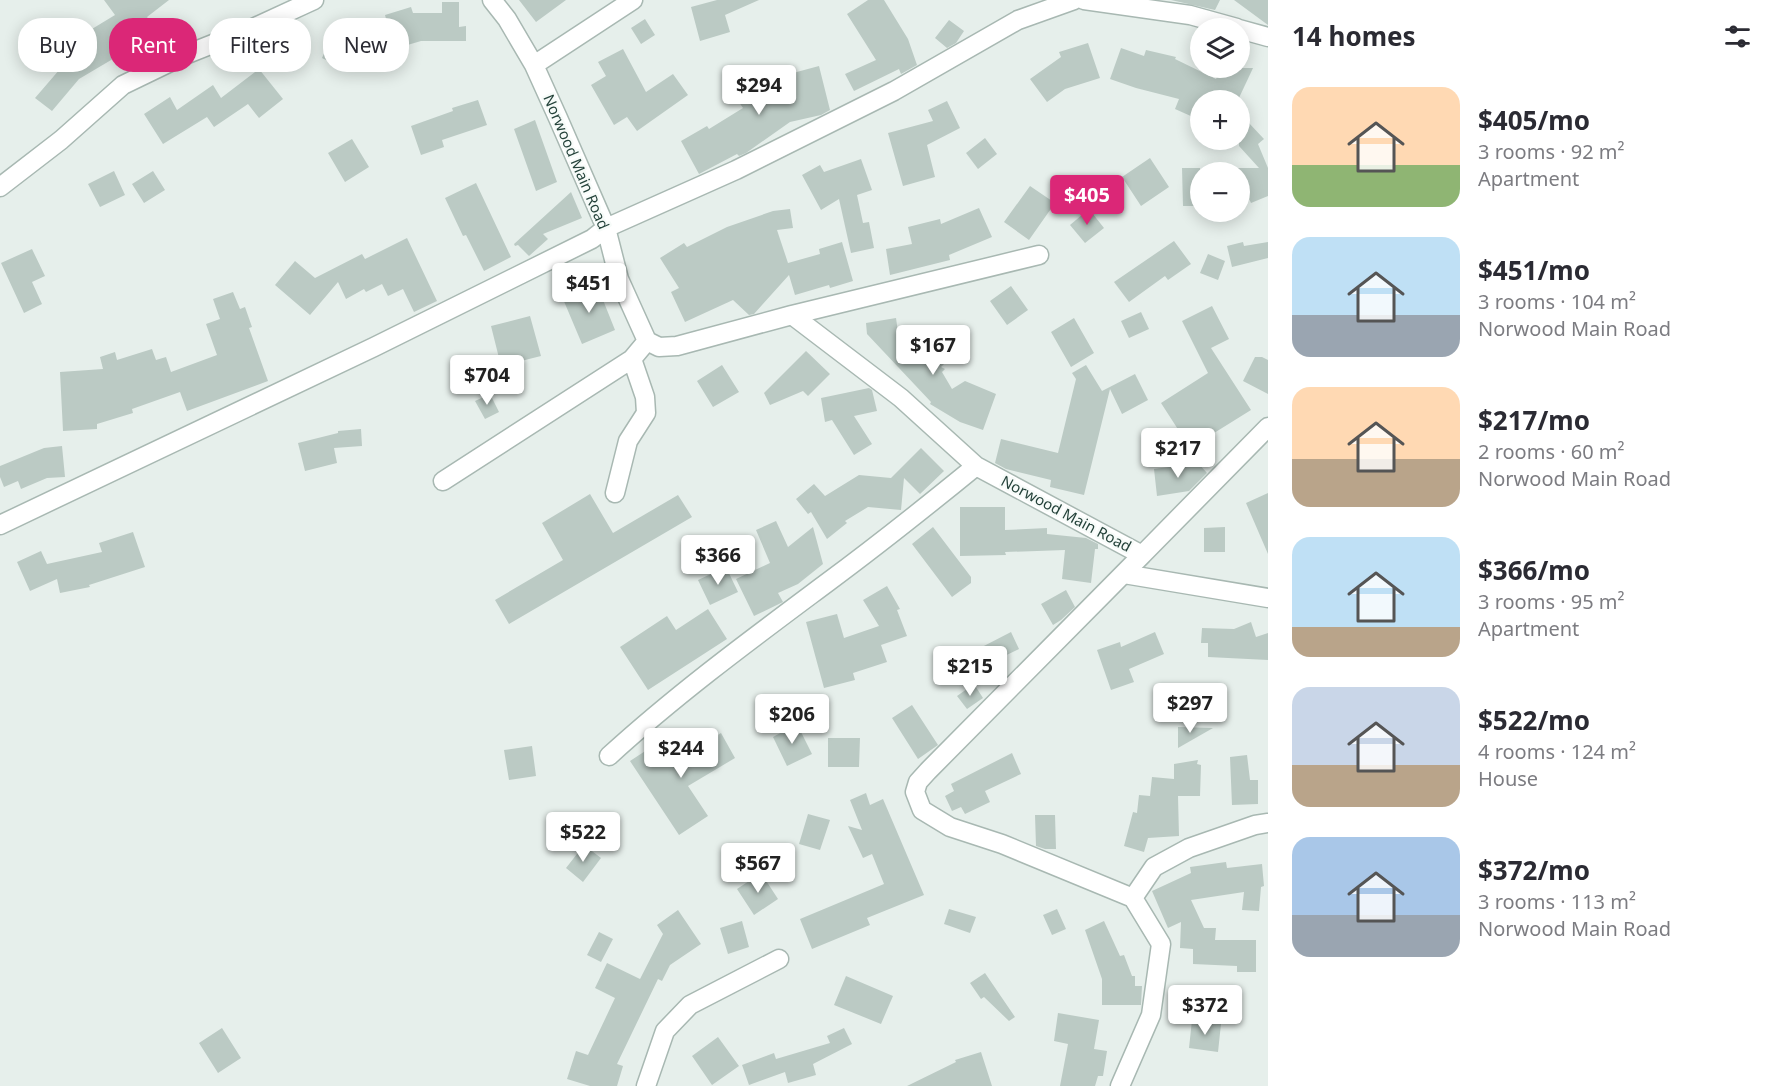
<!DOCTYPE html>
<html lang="en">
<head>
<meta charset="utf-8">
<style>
  body { margin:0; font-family:"Noto Sans",sans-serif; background:#f7f7f7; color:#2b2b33; height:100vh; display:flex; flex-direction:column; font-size:22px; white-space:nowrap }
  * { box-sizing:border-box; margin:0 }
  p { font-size:20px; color:#7c7c81 }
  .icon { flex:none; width:33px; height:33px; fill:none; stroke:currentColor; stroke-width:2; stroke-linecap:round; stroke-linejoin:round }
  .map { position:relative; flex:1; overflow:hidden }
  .panel { display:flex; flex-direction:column; background:#fff; width:510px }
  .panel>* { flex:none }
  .hud { position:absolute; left:18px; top:18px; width:570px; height:54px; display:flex; gap:12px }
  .controls { position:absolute; left:1190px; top:18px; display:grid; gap:12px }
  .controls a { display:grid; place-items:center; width:60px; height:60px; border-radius:50%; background:#fff; box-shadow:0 3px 15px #0003; font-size:30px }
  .price { position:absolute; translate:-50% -51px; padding:0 14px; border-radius:6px; background:#fff; color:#222; font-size:20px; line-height:39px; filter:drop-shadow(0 2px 3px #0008) }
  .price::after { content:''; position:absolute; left:50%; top:36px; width:18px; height:14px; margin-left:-9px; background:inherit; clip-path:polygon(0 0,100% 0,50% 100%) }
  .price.selected { background:#db2777; color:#fff }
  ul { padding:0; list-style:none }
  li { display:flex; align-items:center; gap:18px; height:150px; padding:0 24px }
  li span { display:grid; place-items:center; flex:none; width:168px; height:120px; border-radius:18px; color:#555 }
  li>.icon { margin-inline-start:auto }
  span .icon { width:72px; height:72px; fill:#fffc; stroke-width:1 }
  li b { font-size:26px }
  h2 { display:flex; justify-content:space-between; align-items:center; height:72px; padding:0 24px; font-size:26px }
  .tag { padding:0 21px; border-radius:24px; background:#fff; box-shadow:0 3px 15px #0003; font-size:21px; line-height:54px }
  .tag.selected { background:#db2777; color:#fff }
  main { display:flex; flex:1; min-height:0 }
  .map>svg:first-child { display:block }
</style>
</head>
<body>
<main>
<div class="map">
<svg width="1268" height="1086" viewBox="0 0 1268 1086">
  <rect width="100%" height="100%" fill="#e6efeb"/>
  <path fill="#bbcac4" d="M104,0H169L147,17L152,24L124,43L128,50L79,79L52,111L35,98L66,62L59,49L115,15Z
    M519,0H566L536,22Z
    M717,0H759L725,15L730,32L700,41L691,7Z
    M868,0H884L908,39L917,65L901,74L899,69L854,91L845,74L876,60L847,14Z
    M1171,0H1220L1215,10Z
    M1234,0H1268V25Z
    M442,2H459V27L466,26V41H421L394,49L385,15L411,7L413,13H442Z
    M645,19L655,35L641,44L631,28Z
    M949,20L964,31L956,43L947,48L935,38Z
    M338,24L362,35L346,70L322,58Z
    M1088,43L1100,78L1065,89L1047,102L1030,79L1061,57L1059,52Z
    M1121,48L1144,56L1146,50L1176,57L1175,59L1216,79L1221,68H1253L1238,100H1200L1193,117L1175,109L1179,99L1136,88L1110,79Z
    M623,49L646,92L673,74L688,95L637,131L627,117L614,125L591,85L606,76L598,62Z
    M819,66L830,110L821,115L790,122L746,153L739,156L737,154L699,174L681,141L707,126L709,129L743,108L733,93L762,74L767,80Z
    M259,69L283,99L259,118L248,104L214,127L207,117L163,144L144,114L170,97L177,110L213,85L221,98Z
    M478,100L487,125L442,140L444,147L421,155L411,126L453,111L452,108Z
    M947,101L960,128L927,145L935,177L903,186L888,133L933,121L928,110Z
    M535,120L557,182L536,191L514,129Z
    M1248,122L1264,139L1258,144L1268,168V196L1251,203L1235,168H1259L1239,146V131Z
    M985,138L997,154L978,169L966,153Z
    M352,139L369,167L345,182L328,153Z
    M1150,158L1169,187L1141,206L1122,177Z
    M861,159L872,190L857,195L863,223L869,222L874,248L851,253L839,199L821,210L802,175L820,165L824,172Z
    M1182,168H1200V206H1183Z
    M114,171L125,195L100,207L88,184Z
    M153,171L165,190L144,203L132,184Z
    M476,183L511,257L484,271L466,235L463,236L445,198Z
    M1030,186L1055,203L1029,240L1004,222Z
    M571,192L582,218L543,234L548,239L529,256L518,245L515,246L514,244Z
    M979,208L992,237L949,255L950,260L890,275L886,249L912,244L908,227L940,219L941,224Z
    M790,209L793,228L777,230L788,263L820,254L819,249L842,242L853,281L830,288L829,285L795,295L789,275L754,314L749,315L733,300L685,322L671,292L679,288L660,258L684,243L687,247L727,227L773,211Z
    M1089,209L1104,228L1085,243L1070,225Z
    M407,238L437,301L414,312L403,289L388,296L382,284L366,292L364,289L346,299L338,282L310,315L275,285L295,261L315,278L362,254L365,259Z
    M1174,241L1191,264L1168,280L1165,276L1129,302L1114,282Z
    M1243,242L1244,246L1268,242V258L1232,267L1227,246Z
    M32,249L45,276L32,282L42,304L24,313L1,263Z
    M1208,254L1225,261L1218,280L1200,273Z
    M597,285L615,330L582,344L563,299Z
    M1011,286L1028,310L1007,325L990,301Z
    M233,292L240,309L245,307L252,327L249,328L268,381L187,411L180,392L132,409L133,413L97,424V429L63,431L60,372L103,369L100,357L115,352L117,360L152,349L156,360L166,357L171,372L217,355L206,324L220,319L213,299Z
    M1212,306L1229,339L1211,348L1251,410L1190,448L1161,403L1208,373L1182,321Z
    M1141,312L1149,329L1129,338L1121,321Z
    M530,316L541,356L501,366L491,326Z
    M896,318L901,353L922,334L948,360L941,367L945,369L942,372L952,389L965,381L996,394L983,430L960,422L930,404L931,402L867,334L866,323Z
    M1074,318L1094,353L1071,367L1051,332Z
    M806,351L830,374L808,396L803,391L770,405L764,393Z
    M1255,357H1262L1268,360V394L1243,381Z
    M722,365L739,392L713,407L697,381Z
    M1086,365L1102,391L1135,374L1148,400L1122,414L1110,389L1084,495L1050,487L1051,480L1006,469L995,463L1001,439L1058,453L1076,379L1072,373Z
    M869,388L872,390L877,411L854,416L872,444L854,455L832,420L825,422L821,398Z
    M490,394L499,412L485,419L475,401Z
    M361,429L362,446L334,448L337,463L305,471L298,443L338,433V431Z
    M62,446L65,477L47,478L21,489L18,481L4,487L0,477V466L44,448Z
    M921,448L944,471L920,494L904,478L901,510L868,507L845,521L847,523L827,539L811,512L808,514L796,499L814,484L825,496L859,475L891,478Z
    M1198,463L1207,473L1189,491L1157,496L1154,469Z
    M1268,493V554L1246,503Z
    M590,494L613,533L678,495L692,517L509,624L495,600L563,560L542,523Z
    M960,507H1005V530L1047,528V534L1086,538L1098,544V549H1095L1091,583L1062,579L1065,550L1005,552L1006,555L960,556Z
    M776,521L788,547L813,527L823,564L798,584L778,593L783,602L754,616L736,579L770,563L756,530Z
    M933,527L971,577V583L952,597L912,544Z
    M1225,527V552H1204V528Z
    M133,532L145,567L89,585L90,587L60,593L57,579L30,591L17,562L41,551L47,564L102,552L99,543Z
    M726,567L738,592L710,605L698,580Z
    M887,586L900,609L897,610L907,636L881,645L887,662L853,673L855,680L824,688L806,622L837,614L844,638L879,626L863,600Z
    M1066,590L1075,607L1061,620L1053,625L1041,604Z
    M708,609L727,639L648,690L620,647L667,616L676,630Z
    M1251,622L1256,637L1268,633V660L1208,657V643H1201L1202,628L1234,629Z
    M1011,632L1019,649L988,664L980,648Z
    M1155,632L1164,654L1129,669L1134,682L1111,690L1097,650L1120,642L1121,647Z
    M974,684L983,698L967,709L957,696Z
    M912,705L938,745L918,759L892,718Z
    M797,724L812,754L787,766L773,737Z
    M1178,727L1213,728L1178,748Z
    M721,733L735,758L688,786L708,816L679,835L630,761L659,742L672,762Z
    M828,738H860L859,767H828Z
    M532,746L536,776L509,780L504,750Z
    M1012,753L1021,774L985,791L990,802L965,814L961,807L952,811L945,796L954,791L951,784Z
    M1247,755L1250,780H1258V804L1232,805L1230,757Z
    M1198,760L1197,764L1201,765L1200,796H1178L1179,836L1148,838L1144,852L1124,846L1133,812L1137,813L1139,795L1150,796L1152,777L1174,779V764Z
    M866,793L870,805L883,799L924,895L867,918L870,925L812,949L800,919L884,884L872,854L863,858L848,826L862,830L850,800Z
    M808,814L830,820L820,850L799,844Z
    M1035,815H1055L1056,849H1045L1036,846Z
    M584,845L601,858L583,882L566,868Z
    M1226,862L1227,868L1262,864L1264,886L1261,887L1259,911L1242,910L1244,892L1191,900L1204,928H1216L1215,940H1256V972H1237V966L1193,964V949L1180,948L1181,922L1168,928L1152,891L1191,873L1190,867Z
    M761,873L778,899L754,915L737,889Z
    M949,909L976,917L970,933L944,924Z
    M1057,909L1066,929L1052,935L1043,915Z
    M678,910L701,944L670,965L662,981L658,979L617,1064L623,1066L617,1086H590L567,1079L576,1051L588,1055L615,998L595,988L607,963L640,979L663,934L657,925Z
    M742,921L749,947L728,954L720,928Z
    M1104,921L1120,956L1124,955L1132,976H1135V986H1142L1141,1005H1102V979L1085,930Z
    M599,932L613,939L601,962L587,955Z
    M985,973L1015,1017L1009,1021L984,997L981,999L970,983Z
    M846,976L893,996L881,1024L834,1005Z
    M1058,1013L1099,1020L1094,1049L1107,1051L1103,1076H1098L1095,1086H1060L1068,1044L1054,1041Z
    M1192,1020L1221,1024L1218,1052L1189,1048Z
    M222,1028L241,1058L218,1073L199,1043Z
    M844,1028L852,1044L813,1064L816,1075L788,1083L785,1072L749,1085L742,1065L774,1053L776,1059L830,1043L827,1036Z
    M718,1037L739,1066L712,1085L692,1056Z
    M981,1052L992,1086H907L956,1062L955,1060Z"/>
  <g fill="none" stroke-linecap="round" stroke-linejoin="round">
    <g stroke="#a8b8b2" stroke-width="21">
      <path id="street" d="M492,0L507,19L534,65L558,118L606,228L619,279L647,341L659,347L677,346L792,315L901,398L976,466L1142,555L928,771L918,782L915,792L922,810L950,827L1002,844L1133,898L1161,944L1151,1015L1120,1086
        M1084,0L1190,15L1237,28
        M1239,29L1268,37
        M534,65L633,0
        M0,187L61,140L123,85L185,55L253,28L314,0
        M792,315L1039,255
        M443,481L632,359L647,341
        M615,493L628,441L646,413L645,397L632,359
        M0,525L374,347L592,239L606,228L736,170L894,91L1018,20L1074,0
        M1142,555L1268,427
        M1124,574L1268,598
        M609,756C678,693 753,638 828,582C878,545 927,506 976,466
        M1133,898L1154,867L1189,848L1255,825L1268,823
        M646,1086L665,1031L690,1005L779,959"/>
    </g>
    <use href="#street" stroke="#fff" stroke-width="18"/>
  </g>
  <g text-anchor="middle" stroke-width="4.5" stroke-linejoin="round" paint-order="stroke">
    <g font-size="15" fill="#24423a" stroke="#f7fbf9">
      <text transform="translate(576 162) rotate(67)" y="5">Norwood Main Road</text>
      <text transform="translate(1066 514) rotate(28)" y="5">Norwood Main Road</text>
    </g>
  </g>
</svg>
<div class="controls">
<a><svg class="icon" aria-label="layers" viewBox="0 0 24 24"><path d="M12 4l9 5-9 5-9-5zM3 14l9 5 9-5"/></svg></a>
<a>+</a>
<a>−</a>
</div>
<b class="price" style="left:759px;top:116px">$294</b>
<b class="price selected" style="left:1087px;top:226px">$405</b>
<b class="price" style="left:589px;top:314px">$451</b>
<b class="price" style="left:933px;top:376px">$167</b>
<b class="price" style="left:487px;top:406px">$704</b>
<b class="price" style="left:1178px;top:479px">$217</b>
<b class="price" style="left:718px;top:586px">$366</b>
<b class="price" style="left:970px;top:697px">$215</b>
<b class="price" style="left:1190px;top:734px">$297</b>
<b class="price" style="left:792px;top:745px">$206</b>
<b class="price" style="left:681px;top:779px">$244</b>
<b class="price" style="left:583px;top:863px">$522</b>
<b class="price" style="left:758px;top:894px">$567</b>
<b class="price" style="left:1205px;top:1036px">$372</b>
<div class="hud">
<a class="tag">Buy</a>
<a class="tag selected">Rent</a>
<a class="tag">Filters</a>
<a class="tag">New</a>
</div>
</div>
<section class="panel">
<h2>14 homes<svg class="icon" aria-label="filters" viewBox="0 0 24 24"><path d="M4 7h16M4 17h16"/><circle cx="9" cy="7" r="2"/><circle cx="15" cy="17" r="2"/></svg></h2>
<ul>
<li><span style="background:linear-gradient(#ffd9b3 65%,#8fb573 0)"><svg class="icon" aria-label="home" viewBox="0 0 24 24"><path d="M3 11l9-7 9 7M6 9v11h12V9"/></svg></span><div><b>$405/mo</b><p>3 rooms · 92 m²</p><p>Apartment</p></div></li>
<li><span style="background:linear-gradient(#bfe0f5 65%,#9aa5b1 0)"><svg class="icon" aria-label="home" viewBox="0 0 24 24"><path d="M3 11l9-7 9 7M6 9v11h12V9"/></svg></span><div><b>$451/mo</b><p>3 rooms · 104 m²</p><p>Norwood Main Road</p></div></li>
<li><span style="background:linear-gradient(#ffd9b3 60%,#b9a48a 0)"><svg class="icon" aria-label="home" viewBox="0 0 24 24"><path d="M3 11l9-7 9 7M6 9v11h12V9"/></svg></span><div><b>$217/mo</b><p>2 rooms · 60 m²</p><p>Norwood Main Road</p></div></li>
<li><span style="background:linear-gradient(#bfe0f5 75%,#b9a48a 0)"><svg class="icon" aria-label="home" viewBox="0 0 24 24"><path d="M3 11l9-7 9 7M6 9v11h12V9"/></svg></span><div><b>$366/mo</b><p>3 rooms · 95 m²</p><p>Apartment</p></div></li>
<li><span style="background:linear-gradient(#c9d6e8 65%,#b9a48a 0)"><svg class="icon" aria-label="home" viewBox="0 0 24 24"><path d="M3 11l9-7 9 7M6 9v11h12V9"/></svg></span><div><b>$522/mo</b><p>4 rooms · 124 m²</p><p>House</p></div></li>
<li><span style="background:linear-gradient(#a9c7e8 65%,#9aa5b1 0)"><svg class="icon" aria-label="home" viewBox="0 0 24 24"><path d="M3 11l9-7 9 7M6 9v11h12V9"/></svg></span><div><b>$372/mo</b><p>3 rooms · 113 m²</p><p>Norwood Main Road</p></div></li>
</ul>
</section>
</main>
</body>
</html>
